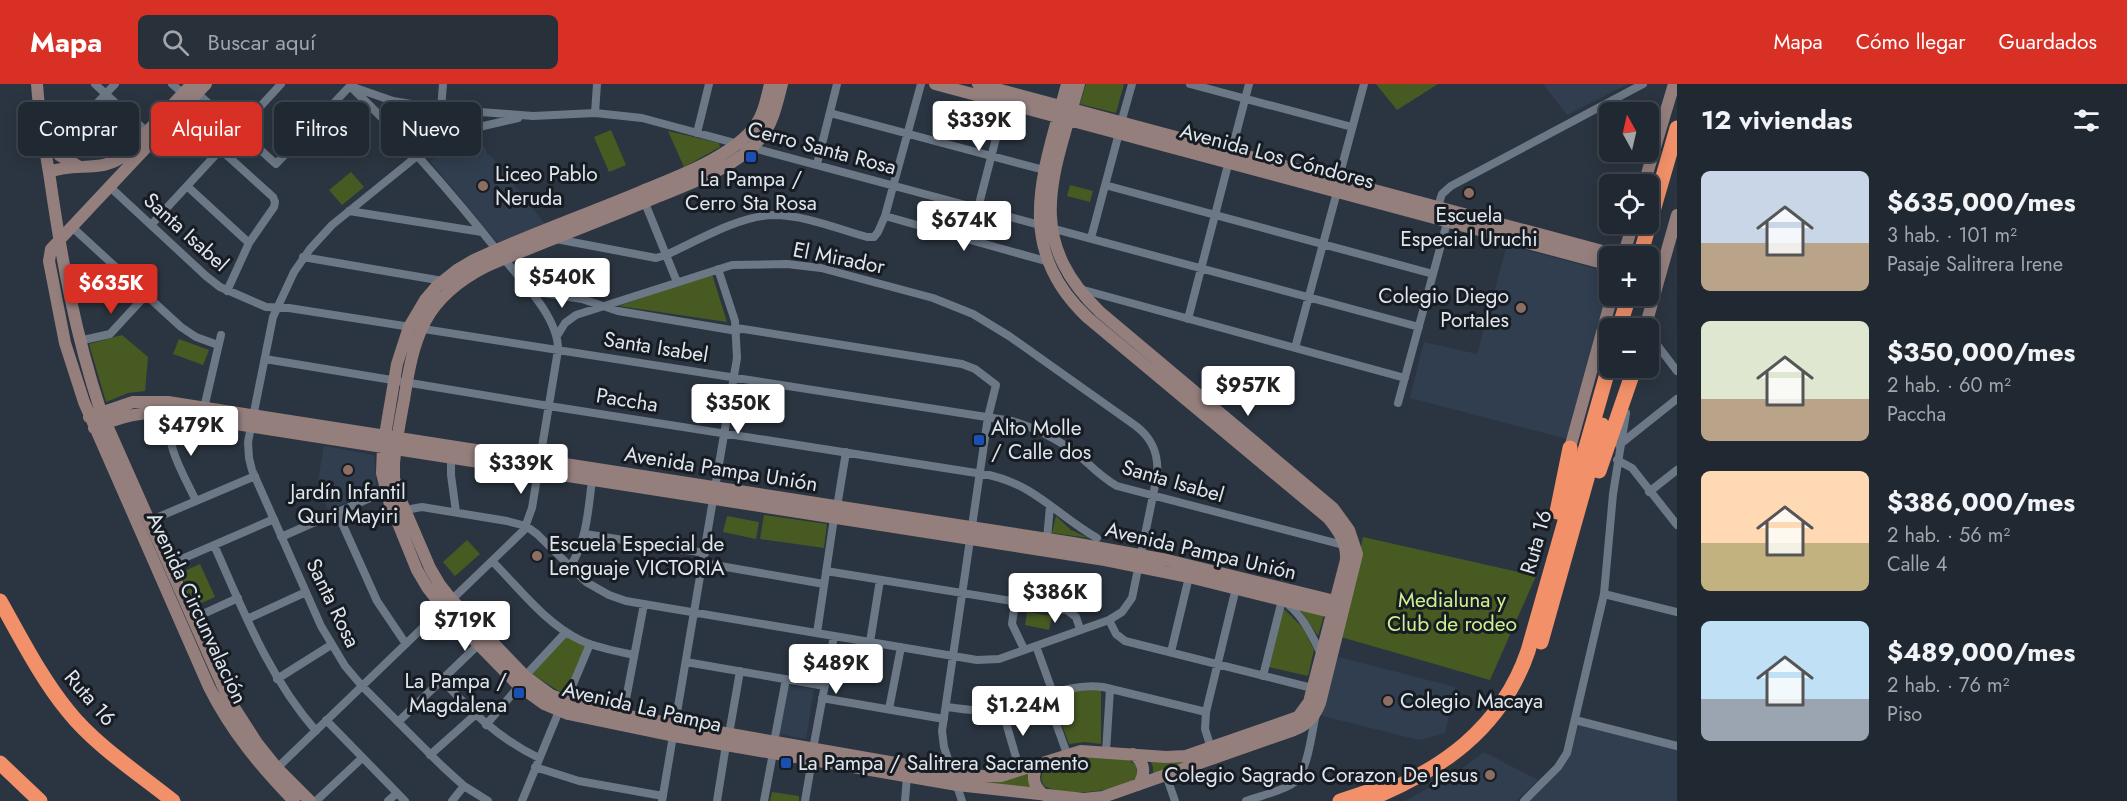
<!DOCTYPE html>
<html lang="es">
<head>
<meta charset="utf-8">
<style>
  body { margin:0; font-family:Jost,sans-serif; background:#283039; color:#f1f3f6; height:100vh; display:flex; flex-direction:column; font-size:22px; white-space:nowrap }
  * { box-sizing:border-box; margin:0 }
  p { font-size:20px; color:#a2a6ab }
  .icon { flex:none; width:33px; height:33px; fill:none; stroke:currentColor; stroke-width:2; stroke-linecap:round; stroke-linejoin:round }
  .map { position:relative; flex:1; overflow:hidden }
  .panel { display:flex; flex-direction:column; background:#202831; width:450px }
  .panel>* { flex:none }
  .top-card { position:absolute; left:18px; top:18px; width:570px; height:54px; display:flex; gap:12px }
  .needle { width:39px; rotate:352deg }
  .buttons { position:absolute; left:1599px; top:18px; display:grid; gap:12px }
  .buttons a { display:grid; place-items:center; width:60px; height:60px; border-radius:9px; background:#202831; box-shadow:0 3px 15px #0003,0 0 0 2px #3d444d; font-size:30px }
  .price { position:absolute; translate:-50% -51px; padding:0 14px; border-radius:6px; background:#fff; color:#222; font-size:20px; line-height:39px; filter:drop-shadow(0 2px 3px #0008) }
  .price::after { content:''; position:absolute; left:50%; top:36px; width:18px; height:14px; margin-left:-9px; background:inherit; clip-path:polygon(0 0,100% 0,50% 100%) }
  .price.selected { background:#d93025; color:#fff }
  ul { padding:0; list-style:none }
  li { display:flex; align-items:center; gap:18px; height:150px; padding:0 24px }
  li span { display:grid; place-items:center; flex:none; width:168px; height:120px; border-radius:9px; color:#555 }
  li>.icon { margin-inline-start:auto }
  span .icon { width:72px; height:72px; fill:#fffc; stroke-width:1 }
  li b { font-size:26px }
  h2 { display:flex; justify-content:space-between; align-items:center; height:72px; padding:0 24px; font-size:26px }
  .chip { padding:0 21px; border-radius:9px; background:#202831; box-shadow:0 3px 15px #0003,0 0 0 2px #3d444d; font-size:21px; line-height:54px }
  .chip.selected { background:#d93025; color:#fff }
  header { display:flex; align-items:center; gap:36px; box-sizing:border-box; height:84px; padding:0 30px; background:#d93025; color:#fff }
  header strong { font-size:28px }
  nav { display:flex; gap:33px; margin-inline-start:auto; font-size:21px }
  .search { width:420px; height:54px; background:#283039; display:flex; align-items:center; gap:15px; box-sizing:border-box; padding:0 21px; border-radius:9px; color:#a2a6ab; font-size:22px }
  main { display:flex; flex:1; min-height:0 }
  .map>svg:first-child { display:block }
</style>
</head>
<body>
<header>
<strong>Mapa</strong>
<div class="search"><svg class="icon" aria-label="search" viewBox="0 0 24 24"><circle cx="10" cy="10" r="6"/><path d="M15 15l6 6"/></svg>Buscar aquí</div>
<nav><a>Mapa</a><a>Cómo llegar</a><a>Guardados</a></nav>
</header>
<main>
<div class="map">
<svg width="1677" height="717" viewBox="0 0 1677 717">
  <rect width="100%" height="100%" fill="#2b3541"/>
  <path fill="#303e4f" d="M1543,0H1628L1567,31Z
    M475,55L486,65L487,71H490L497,79L545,140L499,158L496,157L430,77L462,58Z
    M1507,161L1609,188V200L1567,355L1410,314L1424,258L1477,270Z
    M324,362L374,371L377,405L328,426L317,401Z
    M1335,572L1455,603L1445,649L1419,656L1319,631Z
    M787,601L814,605L806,655L779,650Z
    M1579,639L1677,664V717H1523L1572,662Z
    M1484,668L1538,696L1516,717H1405L1459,687Z"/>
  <path fill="#475a22" d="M1086,0H1124L1116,29L1080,20Z
    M1376,0H1438L1397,26Z
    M611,46L626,81L609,88L594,53Z
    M668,47L719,59L720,63L684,83Z
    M351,88L364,103L342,121L329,106Z
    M1070,101L1093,107L1090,118L1067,112Z
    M712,190L727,238L619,222Z
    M122,251L148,273L145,307L128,309L106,318L89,260Z
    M179,255L209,266L203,281L173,270Z
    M764,431L827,440L824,464L760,455Z
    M727,432L759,438L756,455L723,448Z
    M1056,432L1071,446L1089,454L1052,449Z
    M1363,453L1536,492L1490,596L1341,553Z
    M467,456L480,470L455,492L443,478Z
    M200,480L215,513L195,522L180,489Z
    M1283,524L1303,544L1314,566L1308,592L1269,583Z
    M1299,524L1324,531L1318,552Z
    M1027,528L1052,532L1049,546L1025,541Z
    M565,553H570L586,563L565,611L532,590Z
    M1066,606H1101V660L1085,658L1069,660L1052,613Z
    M1303,638L1153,690V683L1150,676Z
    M1081,672L1127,675L1136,681L1138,692C1120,709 1066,713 1044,702L1041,695L1043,686Z
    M1029,688L1031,706L969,698Z
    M772,708L799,712V717H770Z"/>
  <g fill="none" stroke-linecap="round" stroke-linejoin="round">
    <path stroke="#6c7886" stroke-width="8" d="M95,0L147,48
      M172,0L186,12
      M1190,0L1352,43
      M350,2L393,17L441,25L533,32L595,29L642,34L1419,243
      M197,9L276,80L350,2
      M441,25L443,0
      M595,29L597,0
      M830,29L1044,86
      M84,33L115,0
      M1121,39L1132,0
      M697,49L709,0
      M221,66L273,113L275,118L274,123L249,159L227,207
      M817,80L837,0
      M1338,97L1364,0
      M1105,101L1433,190
      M187,102L249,159
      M110,103L206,192L220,203L266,223L289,224L1012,337C1038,345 1062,357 1083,375C1094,385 1104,395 1117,402L1347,462
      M645,119L677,198
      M978,124L1005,19
      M349,127L482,148
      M1436,128L1442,110L1451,102L1643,0
      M885,132L1049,178
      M151,141L281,0
      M72,143L181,243L196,253L218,261
      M1091,154L1119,49
      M556,155L656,174L666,171C697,157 739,132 773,131C805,131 838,145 867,153H874L878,148L885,132L921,0
      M303,173L443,197
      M1080,205L1405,294
      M530,207L582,215L618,227L737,247
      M1188,235L1249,0
      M737,244L962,280L975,285L996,301L988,333L942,647L944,663L962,717
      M1648,249L1677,287
      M79,257L110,250L146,211
      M1295,264L1337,108
      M265,275L549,322L989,391C1035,401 1058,432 1097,454
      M1398,319L1448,135
      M204,324L221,251
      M171,330C163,359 184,391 196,417
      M1619,361L1677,315
      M451,374V391L456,428
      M1617,376L1632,384L1677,441
      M1649,408L1677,386
      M837,423L846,368
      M405,426L422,423L507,437L526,442L537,450L586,498L609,511L626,517L977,576L999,575L1109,536L1122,528L1132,514L1157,392C1159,371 1153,355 1136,342L1009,252L973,230L933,214L821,184L787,180L732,181L576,231L565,239L557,252
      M337,428L377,517L406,560
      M149,437L255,392
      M585,450L705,469
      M281,453L386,407
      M1047,455L1050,422
      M214,461C243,526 268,592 316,647
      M493,478C519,504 545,539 580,556C597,564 616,567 634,571
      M703,479L824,500
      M168,481L274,435
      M570,483C587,456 588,427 592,396
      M826,487L1067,526L1076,533L1080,545
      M1604,510L1677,528
      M1015,518L1012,540L1024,565
      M192,535L238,514
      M247,535L306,508
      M1109,536L1116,550L1125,557L1316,605
      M817,549L834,434
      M870,558L880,496
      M1036,562L1053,609
      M1171,568L1189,493
      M686,578L825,602
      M525,592L566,548
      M1263,592L1282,516C1302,529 1311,550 1321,570
      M277,595L331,561
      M442,596C473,629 498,654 539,674
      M1046,611L1067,670
      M822,614L944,635
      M566,617L590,560
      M946,623C964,625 983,629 1002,625C1037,618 1067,598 1103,603L1206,628
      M889,625L901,563
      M1002,625L1020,687
      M623,631L644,520
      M326,636L405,717
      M1575,636L1677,662
      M398,638L479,560
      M486,641L519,602
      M729,650L740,587
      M774,658L786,595
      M1211,664L1205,645L1206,628L1236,504
      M813,665L834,552
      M1106,668L1110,605
      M430,671L475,631
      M535,683L579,697L663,712
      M274,687L524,446L532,424L558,266C559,233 519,194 500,170C454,112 406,56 353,5
      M1166,691L1175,717
      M316,717L362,674
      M388,717L397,709
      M452,717L464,702
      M488,717L464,702L442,682L362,602L345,582L321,542L252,386L249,374L248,358L273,233L294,188L310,165L332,141L427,64L447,53L466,46L518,34
      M522,717L559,627
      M662,717L737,274L735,237L718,185
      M717,717L726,661
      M764,717L773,669
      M805,717L812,676
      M905,717L907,692
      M1246,717C1259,712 1284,707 1295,698C1308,687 1312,646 1316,630
      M1524,717L1558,683L1567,669L1604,510L1613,410L1626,329"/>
    <path stroke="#947f7d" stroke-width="12" d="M37,0C39,32 45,64 50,95C62,178 75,249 101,328L228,614L257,659L277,684L310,717
      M206,0L51,165L49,177L65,259L84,318L209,603C231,647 260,682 294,717
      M770,0C766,17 763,33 752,46C727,75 674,94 640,108C585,131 528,151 474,176L457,186L437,202L425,216L409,243L397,280L383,363L382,389L389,417L417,486L427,503L444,525L519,602L544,620L568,630L674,652L957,701L1084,715L1103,713L1294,646C1307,641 1315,632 1320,619L1357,470L1349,446L1333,424L1100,228C1022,153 1054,90 1079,0
      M782,0C777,19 773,40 760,55C737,83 689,100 657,113C601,137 543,158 487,182C424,214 414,251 404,316C400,337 396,358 394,379V394L399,412L430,484L440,501L452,516L525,592L551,611L576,621L594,626L953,689L982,692H1001L1081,667L1166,673L1186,672L1298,633L1309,618L1346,476C1347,459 1338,446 1328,434L1088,234C1011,162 1044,87 1067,0
      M935,0L1610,181
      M978,0L1621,172
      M44,53L59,71L78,82
      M49,88C78,77 102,91 127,69L192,0
      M1644,100L1674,0
      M1623,172L1633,140
      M1648,180L1662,184
      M1645,244L1677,131
      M89,333L133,318H168L1073,459L1167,476L1343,519
      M94,344C120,333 142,326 171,330L1105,476L1189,493L1339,530
      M1570,364L1612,212
      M1133,670C1145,678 1146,690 1138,701
      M1038,680C1031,692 1033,703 1044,711"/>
    <path stroke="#f19069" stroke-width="15" d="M1640,172L1677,44
      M1619,244L1629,212
      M1599,387L1632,291
      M1557,428L1570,364
      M0,517C21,554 41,594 68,627C95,661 138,689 173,717
      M1541,558L1602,341
      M0,679L40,717
      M1340,717L1376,705
      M1365,717C1440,687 1501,646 1528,567L1610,279"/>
  </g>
  <g fill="#1a4fb4" stroke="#171c22" stroke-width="2">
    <rect x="745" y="67" width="12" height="12" rx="3"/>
    <rect x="973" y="350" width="12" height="12" rx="3"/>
    <rect x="513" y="603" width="12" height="12" rx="3"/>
    <rect x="780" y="673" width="12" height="12" rx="3"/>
  </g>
  <g fill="#8d6e63" stroke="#171c22" stroke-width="2">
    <circle cx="483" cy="102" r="6"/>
    <circle cx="1469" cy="109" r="6"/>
    <circle cx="1521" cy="224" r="6"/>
    <circle cx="348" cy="386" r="6"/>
    <circle cx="537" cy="472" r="6"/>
    <circle cx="1388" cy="617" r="6"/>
    <circle cx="1490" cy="691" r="6"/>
  </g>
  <g text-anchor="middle" stroke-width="6" stroke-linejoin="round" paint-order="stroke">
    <g font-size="21" fill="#dfe6ee" stroke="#171c22">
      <text transform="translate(822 64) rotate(15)" y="7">Cerro Santa Rosa</text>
      <text transform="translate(1277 72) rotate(15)" y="7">Avenida Los Cóndores</text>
      <text transform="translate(186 148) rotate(42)" y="7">Santa Isabel</text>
      <text transform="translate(839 174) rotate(11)" y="7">El Mirador</text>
      <text transform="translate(656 263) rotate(9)" y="7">Santa Isabel</text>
      <text transform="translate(627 316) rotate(9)" y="7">Paccha</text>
      <text transform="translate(721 385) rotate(9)" y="7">Avenida Pampa Unión</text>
      <text transform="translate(1173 397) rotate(16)" y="7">Santa Isabel</text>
      <text transform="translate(1536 458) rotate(-74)" y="7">Ruta 16</text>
      <text transform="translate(1201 467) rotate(13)" y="7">Avenida Pampa Unión</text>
      <text transform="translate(333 519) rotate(64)" y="7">Santa Rosa</text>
      <text transform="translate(197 524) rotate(65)" y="7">Avenida Circunvalación</text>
      <text transform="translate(90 614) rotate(49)" y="7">Ruta 16</text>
      <text transform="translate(642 623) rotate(13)" y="7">Avenida La Pampa</text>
    </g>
    <g font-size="21" fill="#dfe6ee" stroke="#171c22" text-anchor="start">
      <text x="495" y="97">Liceo Pablo<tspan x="495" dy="24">Neruda</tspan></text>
      <text x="751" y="102" text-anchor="middle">La Pampa /<tspan x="751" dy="24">Cerro Sta Rosa</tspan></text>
      <text x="1469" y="138" text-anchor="middle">Escuela<tspan x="1469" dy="24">Especial Uruchi</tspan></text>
      <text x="1509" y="219" text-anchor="end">Colegio Diego<tspan x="1509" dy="24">Portales</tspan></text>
      <text x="991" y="351">Alto Molle<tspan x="991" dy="24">/ Calle dos</tspan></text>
      <text x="348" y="415" text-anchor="middle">Jardín Infantil<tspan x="348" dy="24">Quri Mayiri</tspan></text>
      <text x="549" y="467">Escuela Especial de<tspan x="549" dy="24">Lenguaje VICTORIA</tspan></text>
      <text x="507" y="604" text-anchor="end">La Pampa /<tspan x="507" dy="24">Magdalena</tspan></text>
      <text x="1400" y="624">Colegio Macaya</text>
      <text x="798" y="686">La Pampa / Salitrera Sacramento</text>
      <text x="1478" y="698" text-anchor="end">Colegio Sagrado Corazon De Jesus</text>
    </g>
    <g font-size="21" fill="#cdf18e" stroke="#171c22">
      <text x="1452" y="523">Medialuna y<tspan x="1452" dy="24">Club de rodeo</tspan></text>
    </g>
  </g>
</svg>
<div class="buttons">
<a><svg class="needle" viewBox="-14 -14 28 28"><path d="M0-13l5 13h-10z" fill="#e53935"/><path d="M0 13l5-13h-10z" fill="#a2a6ab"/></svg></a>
<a><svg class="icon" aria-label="locate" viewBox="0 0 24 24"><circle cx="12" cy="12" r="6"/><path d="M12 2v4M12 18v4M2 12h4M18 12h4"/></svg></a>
<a>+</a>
<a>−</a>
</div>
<b class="price" style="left:979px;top:68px">$339K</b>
<b class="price" style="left:964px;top:168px">$674K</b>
<b class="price" style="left:562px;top:225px">$540K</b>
<b class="price selected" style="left:111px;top:231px">$635K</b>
<b class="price" style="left:1248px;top:333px">$957K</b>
<b class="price" style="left:738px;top:351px">$350K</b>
<b class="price" style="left:191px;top:373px">$479K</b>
<b class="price" style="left:521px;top:411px">$339K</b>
<b class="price" style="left:1055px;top:540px">$386K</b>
<b class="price" style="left:465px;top:568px">$719K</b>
<b class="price" style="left:836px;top:611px">$489K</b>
<b class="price" style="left:1023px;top:653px">$1.24M</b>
<div class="top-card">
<a class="chip">Comprar</a>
<a class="chip selected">Alquilar</a>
<a class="chip">Filtros</a>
<a class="chip">Nuevo</a>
</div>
</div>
<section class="panel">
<h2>12 viviendas<svg class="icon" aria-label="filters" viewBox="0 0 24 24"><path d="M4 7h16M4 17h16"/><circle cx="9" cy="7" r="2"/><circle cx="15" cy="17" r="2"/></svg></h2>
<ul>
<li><span style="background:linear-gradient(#c9d6e8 60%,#b9a48a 0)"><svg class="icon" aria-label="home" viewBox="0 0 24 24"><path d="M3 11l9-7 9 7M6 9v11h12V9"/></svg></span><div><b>$635,000/mes</b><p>3 hab. · 101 m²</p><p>Pasaje Salitrera Irene</p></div></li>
<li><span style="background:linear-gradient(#dfe7d0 65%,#b9a48a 0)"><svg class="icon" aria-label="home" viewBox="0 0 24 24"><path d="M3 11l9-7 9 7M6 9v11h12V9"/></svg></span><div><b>$350,000/mes</b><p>2 hab. · 60 m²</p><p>Paccha</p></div></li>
<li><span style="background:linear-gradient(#ffd9b3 60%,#c2b280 0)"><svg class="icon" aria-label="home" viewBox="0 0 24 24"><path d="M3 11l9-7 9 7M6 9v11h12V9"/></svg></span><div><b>$386,000/mes</b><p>2 hab. · 56 m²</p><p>Calle 4</p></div></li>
<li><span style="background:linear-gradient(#bfe0f5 65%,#9aa5b1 0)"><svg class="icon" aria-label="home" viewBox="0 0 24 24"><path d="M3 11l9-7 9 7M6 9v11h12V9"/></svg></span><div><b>$489,000/mes</b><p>2 hab. · 76 m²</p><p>Piso</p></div></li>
</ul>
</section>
</main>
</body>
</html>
